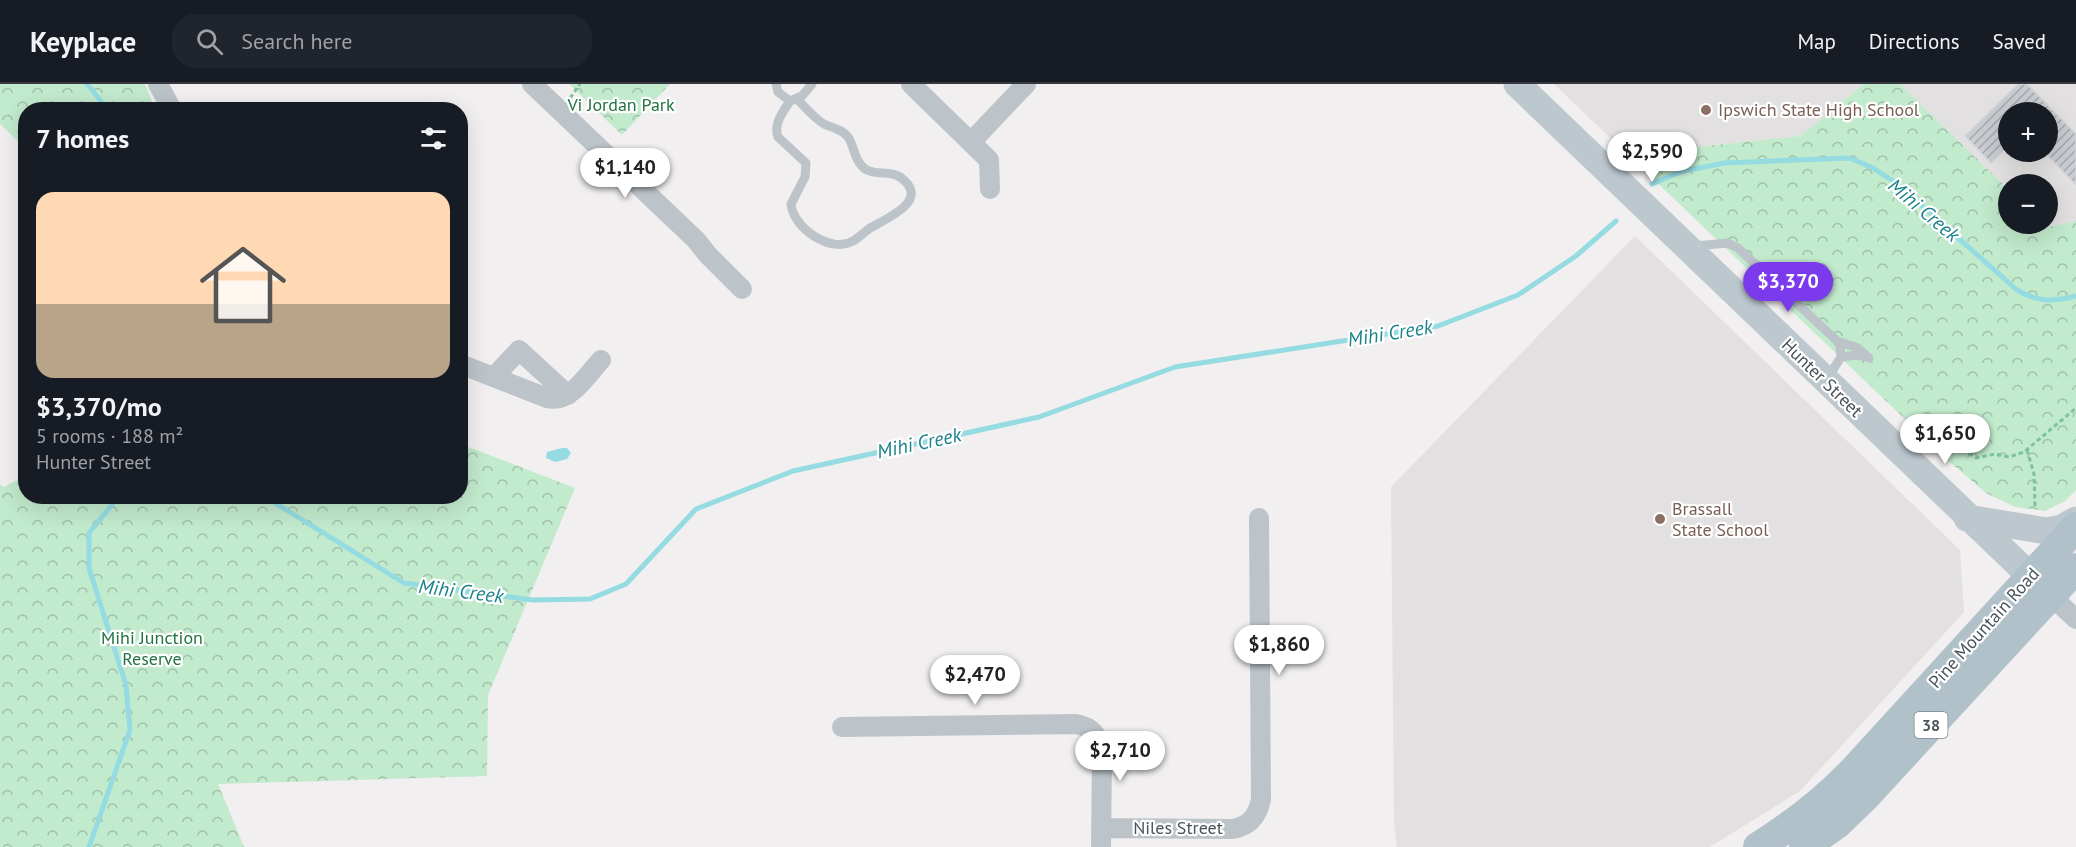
<!DOCTYPE html>
<html lang="en">
<head>
<meta charset="utf-8">
<style>
  body { margin:0; font-family:"PT Sans",sans-serif; background:#20242c; color:#f1f3f6; height:100vh; display:flex; flex-direction:column; font-size:22px; white-space:nowrap }
  * { box-sizing:border-box; margin:0 }
  p { font-size:20px; color:#9ea1a6 }
  .icon { flex:none; width:33px; height:33px; fill:none; stroke:currentColor; stroke-width:2; stroke-linecap:round; stroke-linejoin:round }
  .map { position:relative; flex:1; overflow:hidden }
  .sheet { position:absolute; left:18px; top:18px; width:450px; height:402px; display:flex; flex-direction:column; background:#171b24; border-radius:24px; box-shadow:0 6px 24px #0002 }
  .sheet>* { flex:none }
  .tools { position:absolute; left:1998px; top:18px; display:grid; gap:12px }
  .tools a { display:grid; place-items:center; width:60px; height:60px; border-radius:50%; background:#171b24; box-shadow:0 6px 24px #0002; font-size:30px }
  .price { position:absolute; translate:-50% -51px; padding:0 14px; border-radius:21px; background:#fff; color:#222; font-size:20px; line-height:39px; filter:drop-shadow(0 2px 3px #0008) }
  .price::after { content:''; position:absolute; left:50%; top:36px; width:18px; height:14px; margin-left:-9px; background:inherit; clip-path:polygon(0 0,100% 0,50% 100%) }
  .price.current { background:#7c3aed; color:#fff }
  ul { padding:0; list-style:none }
  li { display:grid; align-content:center; gap:12px; height:318px; padding:0 18px }
  li span { display:grid; place-items:center; height:186px; border-radius:18px; color:#555 }
  li>.icon { margin-inline-start:auto }
  span .icon { width:108px; height:108px; fill:#fffc; stroke-width:1 }
  li b { font-size:26px }
  h2 { display:flex; justify-content:space-between; align-items:center; height:72px; padding:0 18px; font-size:26px }
  header { display:flex; align-items:center; gap:36px; box-sizing:border-box; height:84px; padding:0 30px; background:#171b24; border-bottom:2px solid #363941 }
  header strong { font-size:28px }
  nav { display:flex; gap:33px; margin-inline-start:auto; font-size:21px }
  .search { width:420px; height:54px; background:#20242c; display:flex; align-items:center; gap:15px; box-sizing:border-box; padding:0 21px; border-radius:24px; color:#9ea1a6; font-size:22px }
  .map>svg:first-child { display:block }
</style>
</head>
<body>
<header>
<strong>Keyplace</strong>
<div class="search"><svg class="icon" aria-label="search" viewBox="0 0 24 24"><circle cx="10" cy="10" r="6"/><path d="M15 15l6 6"/></svg>Search here</div>
<nav><a>Map</a><a>Directions</a><a>Saved</a></nav>
</header>
<div class="map">
<svg width="2076" height="763" viewBox="0 0 2076 763">
  <defs>
    <pattern id="park-crowns" width="20" height="18" patternUnits="userSpaceOnUse" patternTransform="scale(1.5)"><rect width="20" height="18" fill="#c2eacd"/><path d="M2 6a3 3 0 1 1 6 0M12 15a3 3 0 1 1 6 0" fill="none" stroke="#a0c0a9"/></pattern>
    <pattern id="building-hatch" width="6" height="6" patternUnits="userSpaceOnUse" patternTransform="scale(1.5)"><rect width="6" height="6" fill="#c9ccd1"/><path d="M-1 1l2-2M0 6l6-6M5 7l2-2" fill="none" stroke="#a5a8ad"/></pattern>
  </defs>
  <rect width="100%" height="100%" fill="#f1efef"/>
  <path fill="#e2e0e0" fill-rule="evenodd" d="M1554,0H1864L1800,52L1648,68L1639,59L1627,70Z
    M1900,0H2076V137L2048,143L2045,140H2048V100H2008V105ZM2008,28H2048V68H2008Z
    M1635,152L1960,466L1964,528L1800,707L1710,763H1397L1394,738L1391,403Z"/>
  <path fill="url(#park-crowns)" d="M0,0H145L155,25L26,26L25,64L0,40Z
    M569,0H670L622,51Z
    M1864,0H1900L2008,105V140H2045L2048,143L2076,137V406L2065,417L2045,427L2015,423L1986,409L1951,379L1627,70L1639,59L1648,68L1800,52Z
    M461,360L575,404L488,611L487,692L218,700L244,763H0V400L4,403L25,392L26,412H460Z"/>
  <path fill="#94dbe2" d="M562,364H567L571,369L567,375L555,378L546,374L547,368Z"/>
  <g fill="none" stroke-linecap="round" stroke-linejoin="round">
    <path stroke="#94dbe2" stroke-width="5" d="M87,0L100,16L105,26
      M1652,100L1680,88L1724,79L1850,74L1873,84L1896,99L2017,206C2037,218 2054,218 2076,212
      M246,412L272,417L404,499L533,516L590,515L626,500L696,425L793,387L1039,333L1175,283L1438,242L1518,211L1576,172L1616,137
      M89,763L130,646L126,601L89,484V449L119,412"/>
  </g>
  <path fill="url(#building-hatch)" stroke="#d3d6d9" stroke-width="1.5" d="M2018,0H2027L2076,50V101L2048,72V28H2008V62L1991,79L1965,52Z"/>
  <g fill="none" stroke-linecap="round" stroke-linejoin="round">
    <path stroke="#7ec499" stroke-width="3" stroke-dasharray="4.5 3" stroke-linecap="butt" d="M570,14L580,0
      M2027,366L2034,390L2035,422
      M1969,369L1976,374L1995,370L2009,373L2024,368L2076,324"/>
    <path stroke="#bcc4ca" stroke-width="9" d="M776,0L778,8L790,17L802,12L812,0
      M790,17C783,28 773,40 778,53L806,79L805,93L791,120C793,144 831,170 853,157C860,153 865,147 872,143C887,134 932,116 900,93C890,86 876,92 865,85C854,77 855,63 848,53C842,45 832,44 824,40C814,34 805,23 797,15
      M1695,162L1728,159L1738,164L1837,257L1840,261L1841,273L1827,295
      M1837,257L1858,264L1869,274
      M1841,273L1857,271L1867,273"/>
    <path stroke="#bcc4ca" stroke-width="20" d="M158,0L172,26
      M532,0L696,156L708,171L742,205
      M911,0L989,76L990,105
      M971,58L1026,0
      M460,280L547,314C570,320 587,291 601,276
      M494,293L519,266L568,311
      M2051,512L2076,535
      M842,643L1076,640C1093,643 1100,653 1102,669L1101,763
      M1101,744L1233,745C1250,742 1258,731 1261,715L1259,434"/>
    <path stroke="#bcc7ce" stroke-width="27" d="M1517,0L2047,508
      M1967,434L2047,447L2062,444L2076,436"/>
    <path stroke="#b1c1ca" stroke-width="30" d="M1758,763C1793,741 1823,718 1852,688L2076,443
      M1804,763L1837,740L1864,714L2076,484"/>
  </g>
  <g fill="#8d6e63" stroke="#fff" stroke-width="2">
    <circle cx="1706" cy="26" r="6"/>
    <circle cx="1660" cy="435" r="6"/>
  </g>
  <g text-anchor="middle" stroke-width="4.5" stroke-linejoin="round" paint-order="stroke">
    <rect fill="#fff" stroke="#80878c" stroke-width="1.5" x="1914.5" y="628" width="33" height="26" rx="4.5"/>
    <g font-size="16" font-weight="bold" fill="#49545a">
      <text x="1931" y="647">38</text>
    </g>
    <g font-size="18" fill="#217341" stroke="#fff">
      <text x="621" y="27">Vi Jordan Park</text>
      <text x="152" y="560">Mihi Junction<tspan x="152" dy="21">Reserve</tspan></text>
    </g>
    <g font-size="18" fill="#785e54" stroke="#fff" text-anchor="start">
      <text x="1718" y="32">Ipswich State High School</text>
      <text x="1672" y="431">Brassall<tspan x="1672" dy="21">State School</tspan></text>
    </g>
    <g font-size="18" fill="#49545a" stroke="#fff">
      <text transform="translate(1822 294) rotate(44)" y="6">Hunter Street</text>
      <text transform="translate(1984 544) rotate(-48)" y="6">Pine Mountain Road</text>
      <text x="1178" y="750">Niles Street</text>
    </g>
    <g font-size="20" font-style="italic" fill="#1b828b" stroke="#fff">
      <text transform="translate(1924 126) rotate(40)" y="7">Mihi Creek</text>
      <text transform="translate(1390 249) rotate(-9)" y="7">Mihi Creek</text>
      <text transform="translate(919 359) rotate(-12)" y="7">Mihi Creek</text>
      <text transform="translate(461 507) rotate(7)" y="7">Mihi Creek</text>
    </g>
  </g>
</svg>
<div class="tools">
<a>+</a>
<a>−</a>
</div>
<b class="price" style="left:1652px;top:99px">$2,590</b>
<b class="price" style="left:625px;top:115px">$1,140</b>
<b class="price current" style="left:1788px;top:229px">$3,370</b>
<b class="price" style="left:1945px;top:381px">$1,650</b>
<b class="price" style="left:1279px;top:592px">$1,860</b>
<b class="price" style="left:975px;top:622px">$2,470</b>
<b class="price" style="left:1120px;top:698px">$2,710</b>
<section class="sheet">
<h2>7 homes<svg class="icon" aria-label="filters" viewBox="0 0 24 24"><path d="M4 7h16M4 17h16"/><circle cx="9" cy="7" r="2"/><circle cx="15" cy="17" r="2"/></svg></h2>
<ul>
<li><span style="background:linear-gradient(#ffd9b3 60%,#b9a48a 0)"><svg class="icon" aria-label="home" viewBox="0 0 24 24"><path d="M3 11l9-7 9 7M6 9v11h12V9"/></svg></span><div><b>$3,370/mo</b><p>5 rooms · 188 m²</p><p>Hunter Street</p></div></li>
</ul>
</section>
</div>
</body>
</html>
